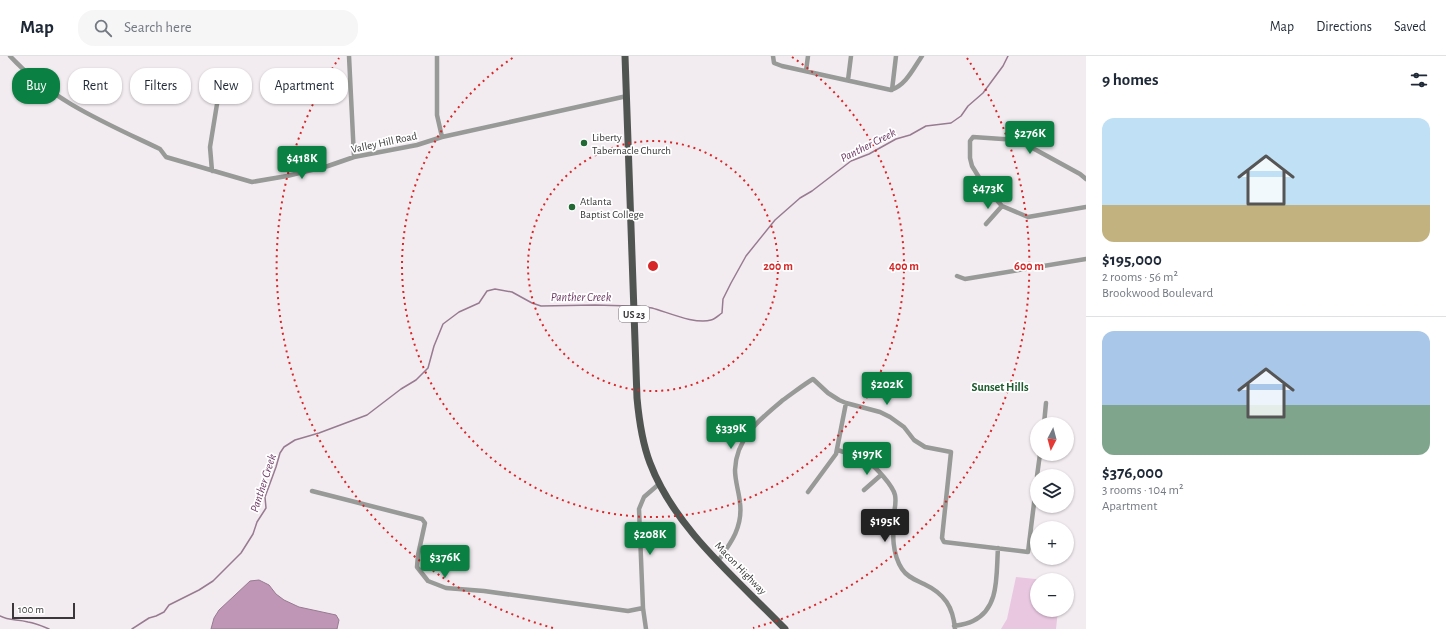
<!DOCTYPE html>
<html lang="en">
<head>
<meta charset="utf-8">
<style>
  body { margin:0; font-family:"Alegreya Sans",sans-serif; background:#f6f6f7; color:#1f2937; height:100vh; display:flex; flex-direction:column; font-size:15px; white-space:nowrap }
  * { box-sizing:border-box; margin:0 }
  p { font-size:13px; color:#747a83 }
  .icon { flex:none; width:22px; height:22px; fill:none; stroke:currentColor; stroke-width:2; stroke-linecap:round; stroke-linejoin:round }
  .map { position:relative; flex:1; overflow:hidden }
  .details { display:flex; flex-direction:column; background:#fff; width:360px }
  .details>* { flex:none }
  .top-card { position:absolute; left:12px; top:12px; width:380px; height:36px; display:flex; gap:8px }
  .needle { width:26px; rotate:186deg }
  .tools { position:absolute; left:1030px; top:361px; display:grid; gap:8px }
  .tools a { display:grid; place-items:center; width:44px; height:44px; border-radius:50%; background:#fff; box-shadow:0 1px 3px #0004; font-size:20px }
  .scale { position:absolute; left:12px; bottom:10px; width:63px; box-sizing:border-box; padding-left:4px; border:2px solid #393739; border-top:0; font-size:11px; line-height:14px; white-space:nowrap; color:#393739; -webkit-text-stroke:3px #fff; paint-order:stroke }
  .price { position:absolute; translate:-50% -34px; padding:0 9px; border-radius:4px; background:#0b8043; color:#fff; font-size:13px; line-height:26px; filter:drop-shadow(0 1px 2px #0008) }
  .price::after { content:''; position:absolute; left:50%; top:24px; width:12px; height:9px; margin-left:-6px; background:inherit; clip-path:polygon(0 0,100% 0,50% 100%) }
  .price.current { background:#222; color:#fff }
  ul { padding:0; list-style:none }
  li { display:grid; align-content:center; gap:8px; height:212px; padding:0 16px }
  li+li { border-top:1px solid #e0e1e3 }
  li span { display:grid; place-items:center; height:124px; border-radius:12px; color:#555 }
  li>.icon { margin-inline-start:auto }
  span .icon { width:72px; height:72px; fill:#fffc; stroke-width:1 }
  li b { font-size:17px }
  h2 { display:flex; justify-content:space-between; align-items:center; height:48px; padding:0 16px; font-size:17px }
  .pill { padding:0 14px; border-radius:16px; background:#fff; box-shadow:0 1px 3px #0004; font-size:14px; line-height:36px }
  .pill.current { background:#0b8043; color:#fff }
  header { display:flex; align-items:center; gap:24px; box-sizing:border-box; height:56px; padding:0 20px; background:#fff; border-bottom:1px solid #e0e1e3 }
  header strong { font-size:19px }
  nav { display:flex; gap:22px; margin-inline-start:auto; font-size:14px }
  .search { width:280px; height:36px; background:#f6f6f7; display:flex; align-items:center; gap:10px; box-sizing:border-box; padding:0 14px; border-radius:16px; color:#747a83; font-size:15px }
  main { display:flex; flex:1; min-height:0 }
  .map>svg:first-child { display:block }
</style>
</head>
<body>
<header>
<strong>Map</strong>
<div class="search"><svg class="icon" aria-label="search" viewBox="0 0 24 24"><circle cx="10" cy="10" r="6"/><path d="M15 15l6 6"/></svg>Search here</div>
<nav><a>Map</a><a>Directions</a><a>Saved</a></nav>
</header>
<main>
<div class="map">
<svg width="1086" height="573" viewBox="0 0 1086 573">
  <rect width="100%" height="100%" fill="#f2ecf1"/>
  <path fill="#e9c7e1" d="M1016,521L1045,524H1037V554H1058L1056,573H1001L1007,563Z"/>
  <path fill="#c096b7" stroke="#987a91" d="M259,524L269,529L276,538L284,544L299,551L336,559L339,564L337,573H211L214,562L219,554L250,525Z"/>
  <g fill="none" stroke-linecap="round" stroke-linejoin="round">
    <path stroke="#987a91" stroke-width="1.5" d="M636,250C642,251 647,251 652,252C667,256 696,269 711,264C715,263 719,259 722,257L723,243L731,227L746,200L775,164L800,142L812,135L851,105L869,98L896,83L910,79L926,70L951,67L961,60L968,50L983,37L1003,10L1008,0
      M0,560C9,565 17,563 28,566C35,567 42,570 49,573
      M132,573L149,562L156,560L164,556L169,549L199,534L213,525L241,497L253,478L257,466L266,452L265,441L276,411L280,397L284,391L295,384L319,377L367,359L401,333L416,324L428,312L434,290L443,268L459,256L479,247L487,235L495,233L512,236L532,247L541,250L595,249L631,250"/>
    <path stroke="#979a97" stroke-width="4.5" d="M10,0C50,44 108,68 160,93L166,101L252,126L287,120L328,110L354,101L417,89L442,81L627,40
      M349,0L354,101
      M437,0V59L442,81
      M773,0L774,7L782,10L891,34C906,29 913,13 922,0
      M806,15L808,0
      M848,24L851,0
      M892,34L896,0
      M212,115L210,91L217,48L226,32
      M1086,123L1080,118L1027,89L1017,84L973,81L970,85V102L972,110L985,131L1002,150L1028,161L1086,151
      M986,168L1002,150
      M957,220L965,223L1086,203
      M1044,368L1046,347
      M837,394C847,397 860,400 868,406C876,411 893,430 895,439C896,444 895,452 894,457C893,476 891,496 902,513C907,521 916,524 924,528C945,538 953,551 955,573
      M1037,420L1040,398
      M864,434L881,419
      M312,435L422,463L425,467L418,499L417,511L428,525L446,532L484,535L628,555L643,552
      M808,436L836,398L846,347
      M718,505C731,487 743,471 740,447C739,436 735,425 735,414C736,382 760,363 783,344C793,337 803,329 813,323L828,337L839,344L846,347L880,356L890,361L904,371L914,384L925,391L951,396L942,482L944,486L1028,496L1037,423
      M954,570C960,569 967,568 973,565C1000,552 996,519 998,492
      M646,573L643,552L639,453L644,441L659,428"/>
    <path stroke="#515551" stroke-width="7" d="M625,0L637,342C639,364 642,386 650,407C675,473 737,523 785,573"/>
  </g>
  <g fill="none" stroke="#d62828" stroke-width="2" stroke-dasharray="2 4">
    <circle cx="653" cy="210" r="125"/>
    <path d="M792 1A251 251 0 1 1 514 1"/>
    <path d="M553 572A376 376 0 0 1 339 2M967 2A376 376 0 0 1 753 572"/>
  </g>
  <g fill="#216834" stroke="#fff" stroke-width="1.5">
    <circle cx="584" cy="87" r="4"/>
    <circle cx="572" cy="151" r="4"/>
  </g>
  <g text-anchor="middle" stroke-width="3.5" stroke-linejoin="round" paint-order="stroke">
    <rect fill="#fff" stroke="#747374" stroke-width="1" x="619" y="250" width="30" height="16" rx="3"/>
    <g font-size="10" font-weight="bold" fill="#393739">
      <text x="634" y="262">US 23</text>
    </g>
    <g font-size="11" fill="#393739" stroke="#fff" text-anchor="start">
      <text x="592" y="85">Liberty<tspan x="592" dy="13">Tabernacle Church</tspan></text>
      <text x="580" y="149">Atlanta<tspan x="580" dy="13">Baptist College</tspan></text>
    </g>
    <g font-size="11" fill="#393739" stroke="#fff">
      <text transform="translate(384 86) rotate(-12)" y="4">Valley Hill Road</text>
      <text transform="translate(741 512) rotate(46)" y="4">Macon Highway</text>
    </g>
    <g font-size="12" font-style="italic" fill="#703966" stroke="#fff">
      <text transform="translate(868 89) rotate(-27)" y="4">Panther Creek</text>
      <text x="581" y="245">Panther Creek</text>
      <text transform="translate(263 427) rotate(-72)" y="4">Panther Creek</text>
    </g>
    <g font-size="12" font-weight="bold" fill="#1c5c2d" stroke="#fff">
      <text x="1000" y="335">Sunset Hills</text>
    </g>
  </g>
  <circle cx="653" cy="210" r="6" fill="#d62828" stroke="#fff" stroke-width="2"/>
  <g font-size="12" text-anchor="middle" font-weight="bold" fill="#d62828" stroke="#fff" stroke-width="3.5" stroke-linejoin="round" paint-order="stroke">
    <text x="778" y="214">200 m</text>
    <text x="904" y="214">400 m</text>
    <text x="1029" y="214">600 m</text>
  </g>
</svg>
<div class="tools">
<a><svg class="needle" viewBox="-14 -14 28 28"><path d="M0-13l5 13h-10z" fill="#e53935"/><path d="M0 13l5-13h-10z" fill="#747a83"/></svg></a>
<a><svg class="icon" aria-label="layers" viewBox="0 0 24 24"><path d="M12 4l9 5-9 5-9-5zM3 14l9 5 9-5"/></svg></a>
<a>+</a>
<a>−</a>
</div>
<div class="scale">100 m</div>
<b class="price" style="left:1030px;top:99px">$276K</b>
<b class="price" style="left:302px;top:124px">$418K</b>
<b class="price" style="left:988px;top:154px">$473K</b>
<b class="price" style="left:887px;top:350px">$202K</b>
<b class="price" style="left:731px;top:394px">$339K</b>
<b class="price" style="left:867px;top:420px">$197K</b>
<b class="price current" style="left:885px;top:487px">$195K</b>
<b class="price" style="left:650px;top:500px">$208K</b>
<b class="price" style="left:445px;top:523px">$376K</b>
<div class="top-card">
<a class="pill current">Buy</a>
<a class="pill">Rent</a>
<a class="pill">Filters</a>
<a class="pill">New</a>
<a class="pill">Apartment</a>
</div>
</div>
<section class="details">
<h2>9 homes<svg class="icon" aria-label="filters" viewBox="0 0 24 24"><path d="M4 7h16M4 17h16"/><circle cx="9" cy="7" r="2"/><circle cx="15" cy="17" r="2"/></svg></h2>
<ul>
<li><span style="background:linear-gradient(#bfe0f5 70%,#c2b280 0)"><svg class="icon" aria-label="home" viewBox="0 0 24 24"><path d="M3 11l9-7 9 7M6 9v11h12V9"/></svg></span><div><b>$195,000</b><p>2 rooms · 56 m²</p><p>Brookwood Boulevard</p></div></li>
<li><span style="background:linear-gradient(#a9c7e8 60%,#7fa58c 0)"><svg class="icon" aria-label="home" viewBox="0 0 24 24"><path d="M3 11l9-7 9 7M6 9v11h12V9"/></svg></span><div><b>$376,000</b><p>3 rooms · 104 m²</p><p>Apartment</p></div></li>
</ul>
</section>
</main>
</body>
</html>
